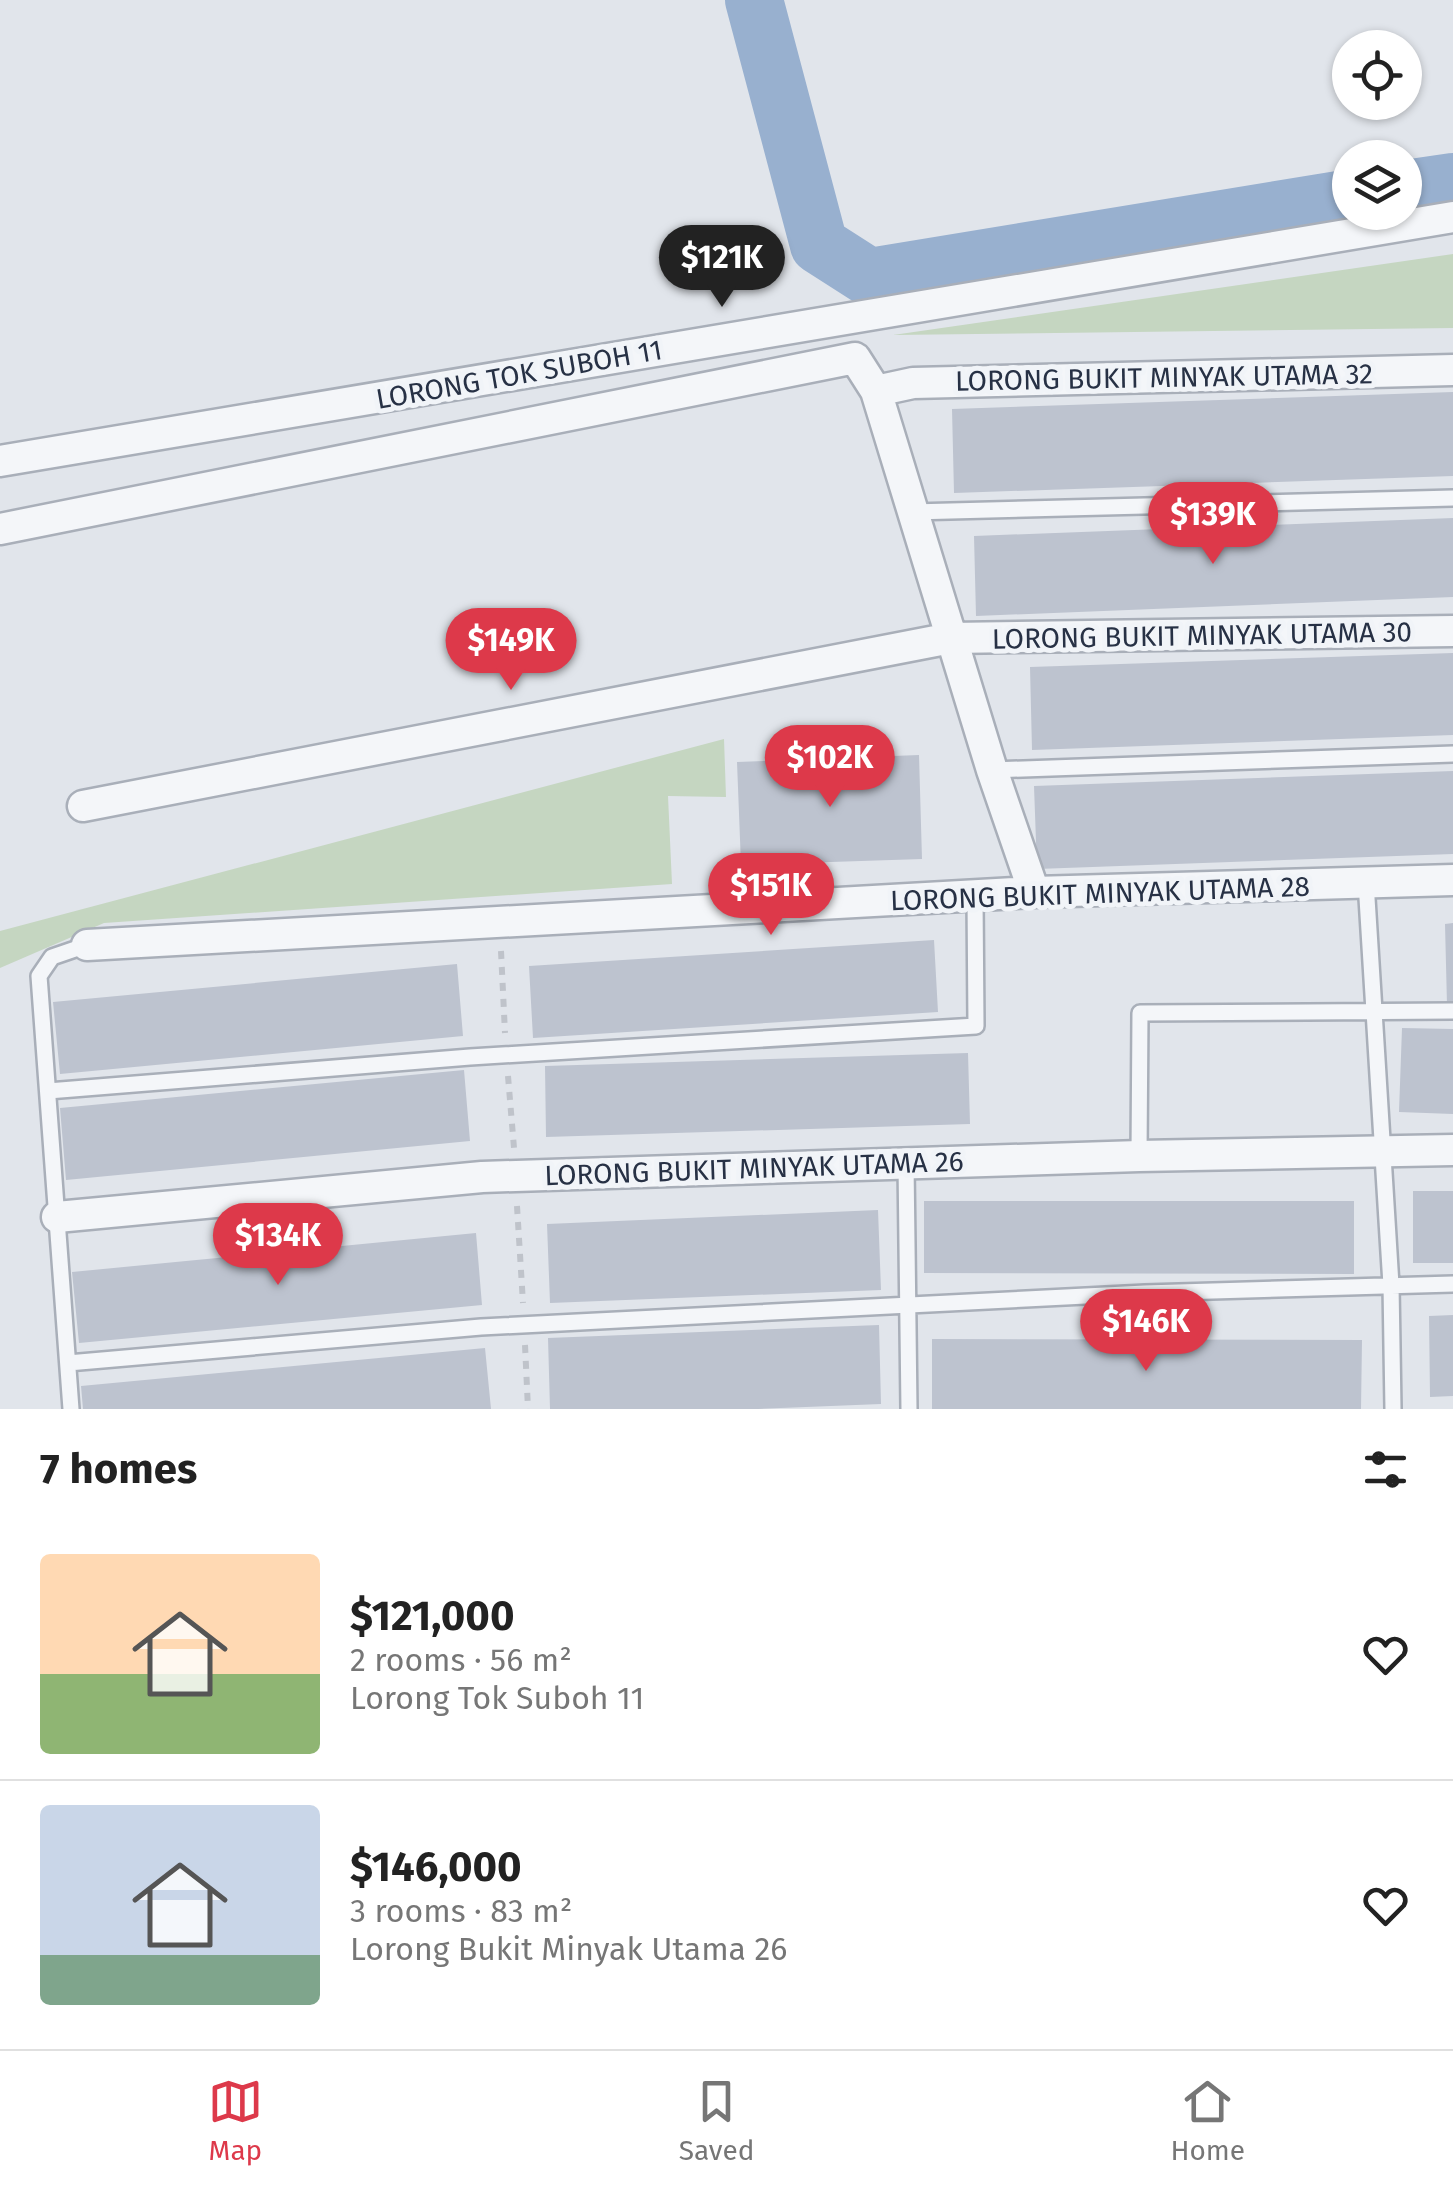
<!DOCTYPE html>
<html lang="en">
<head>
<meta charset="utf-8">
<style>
  body { margin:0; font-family:"Fira Sans",sans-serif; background:#f6f6f6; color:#222; height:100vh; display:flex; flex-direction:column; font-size:38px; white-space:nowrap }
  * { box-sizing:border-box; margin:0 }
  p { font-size:32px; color:#767676 }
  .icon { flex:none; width:55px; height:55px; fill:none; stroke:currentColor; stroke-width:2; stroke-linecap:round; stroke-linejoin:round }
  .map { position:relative; height:1409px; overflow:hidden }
  .drawer { display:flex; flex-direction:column; background:#fff; flex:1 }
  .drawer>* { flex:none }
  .controls { position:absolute; left:1332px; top:30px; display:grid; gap:20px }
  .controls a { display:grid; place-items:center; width:90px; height:90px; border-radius:50%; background:#fff; box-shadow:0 2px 8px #0004; font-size:50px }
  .price { position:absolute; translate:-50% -85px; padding:0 22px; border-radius:35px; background:#dd394a; color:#fff; font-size:32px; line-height:65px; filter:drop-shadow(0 2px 5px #0008) }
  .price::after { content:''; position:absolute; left:50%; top:60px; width:30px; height:22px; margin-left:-15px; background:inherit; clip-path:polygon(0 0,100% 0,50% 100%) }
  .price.selected { background:#222; color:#fff }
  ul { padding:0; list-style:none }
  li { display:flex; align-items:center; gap:30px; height:250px; padding:0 40px }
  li+li { border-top:2px solid #e0e0e0 }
  li span { display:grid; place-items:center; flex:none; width:280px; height:200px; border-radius:10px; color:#555 }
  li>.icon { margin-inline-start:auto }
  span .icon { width:120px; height:120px; fill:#fffc; stroke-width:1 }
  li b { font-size:42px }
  h2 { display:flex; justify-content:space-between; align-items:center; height:120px; padding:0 40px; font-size:42px }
  .dock { display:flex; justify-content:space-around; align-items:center; height:140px; border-top:2px solid #e0e0e0; background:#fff; font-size:28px; color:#767676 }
  .dock a { display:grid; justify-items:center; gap:5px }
  .dock .selected { color:#dd394a }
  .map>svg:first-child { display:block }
</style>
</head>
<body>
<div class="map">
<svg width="1453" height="1409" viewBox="0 0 1453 1409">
  <rect width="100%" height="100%" fill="#e1e5eb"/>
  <path fill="#c5d6c1" d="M1453,254V328L893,335Z
    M724,739L726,797L668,796L672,884L104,923L0,968V931Z"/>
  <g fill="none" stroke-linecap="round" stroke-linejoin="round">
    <path stroke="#98b0cf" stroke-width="58" d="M754,0L819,245L869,277L1350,198
      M1405,189L1453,182"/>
  </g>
  <path fill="#bdc3cf" d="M1453,392V476L954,493L952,409Z
    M1453,518V597L976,616L974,536Z
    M1453,653V735L1032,750L1030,667Z
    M919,755L922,859L741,865L737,762Z
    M1453,771V854L1037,869L1034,786Z
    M1453,923V1004L1447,1005L1445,924Z
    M934,940L938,1012L533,1038L529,966Z
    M457,964L463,1036L60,1074L53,1002Z
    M1402,1028L1453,1029V1114L1399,1112Z
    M968,1053L970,1124L546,1137L545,1066Z
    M464,1070L470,1141L66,1180L60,1108Z
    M1413,1191H1453V1263H1413Z
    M924,1201H1354V1274L924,1273Z
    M878,1210L881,1290L550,1303L547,1224Z
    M476,1233L482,1305L79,1343L72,1272Z
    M1453,1315V1396L1430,1397L1429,1316Z
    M879,1325L881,1404L758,1409H550L548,1338Z
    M932,1339L1362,1340L1361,1409H932Z
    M485,1348L491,1409H83L81,1386Z"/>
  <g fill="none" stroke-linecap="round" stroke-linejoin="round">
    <g stroke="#a9afb9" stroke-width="20">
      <path id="service" d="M912,512L1453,498
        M992,770L1453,754
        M1366,882L1391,1285L1393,1409
        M48,1091L470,1057L976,1026L975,897
        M1139,1156L1140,1013L1453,1011
        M906,1163L909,1409
        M68,1363L481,1327L1145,1293L1453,1284
        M71,1409L39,976L52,957L87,945"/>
    </g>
    <g stroke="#a9afb9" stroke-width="35">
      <path id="minor" d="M876,391L913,383L1453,370
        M0,461L1453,217
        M0,529L855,358L876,391L992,770L1034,892
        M83,806L951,638L1453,631
        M87,945L1034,892L1453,880
        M57,1217L482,1177L1139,1156L1453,1150"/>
    </g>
    <path stroke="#bfc3ca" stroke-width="6" stroke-dasharray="8 8" stroke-linecap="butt" d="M501,951L505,1033
      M508,1076L514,1148
      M517,1206L523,1303
      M525,1345L528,1409"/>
    <use href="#service" stroke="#f4f6f9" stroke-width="15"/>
    <use href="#minor" stroke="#f4f6f9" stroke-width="30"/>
  </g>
  <g text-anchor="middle" stroke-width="10" stroke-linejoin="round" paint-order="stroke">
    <g font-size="28" fill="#273145" stroke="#f1f4f8">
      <text transform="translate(519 374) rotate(-10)" y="10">LORONG TOK SUBOH 11</text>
      <text transform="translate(1164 377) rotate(-1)" y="10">LORONG BUKIT MINYAK UTAMA 32</text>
      <text transform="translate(1202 635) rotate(-1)" y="10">LORONG BUKIT MINYAK UTAMA 30</text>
      <text transform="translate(1100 893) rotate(-2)" y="10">LORONG BUKIT MINYAK UTAMA 28</text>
      <text transform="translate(754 1168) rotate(-2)" y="10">LORONG BUKIT MINYAK UTAMA 26</text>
    </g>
  </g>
</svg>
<div class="controls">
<a><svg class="icon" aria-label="locate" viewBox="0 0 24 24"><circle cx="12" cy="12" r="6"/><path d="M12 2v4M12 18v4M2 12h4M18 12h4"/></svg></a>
<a><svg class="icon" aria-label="layers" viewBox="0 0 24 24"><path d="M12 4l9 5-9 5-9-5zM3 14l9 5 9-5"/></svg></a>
</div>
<b class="price selected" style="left:722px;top:310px">$121K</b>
<b class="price" style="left:1213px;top:567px">$139K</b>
<b class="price" style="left:511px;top:693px">$149K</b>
<b class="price" style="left:830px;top:810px">$102K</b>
<b class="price" style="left:771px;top:938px">$151K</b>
<b class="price" style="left:278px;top:1288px">$134K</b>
<b class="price" style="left:1146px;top:1374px">$146K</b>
</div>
<section class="drawer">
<h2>7 homes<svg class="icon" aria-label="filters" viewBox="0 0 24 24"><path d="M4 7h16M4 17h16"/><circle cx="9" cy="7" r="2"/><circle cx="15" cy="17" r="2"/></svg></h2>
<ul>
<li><span style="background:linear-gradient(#ffd9b3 60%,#8fb573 0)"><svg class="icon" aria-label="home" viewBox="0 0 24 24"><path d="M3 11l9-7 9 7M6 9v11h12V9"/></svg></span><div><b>$121,000</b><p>2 rooms · 56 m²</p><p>Lorong Tok Suboh 11</p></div><svg class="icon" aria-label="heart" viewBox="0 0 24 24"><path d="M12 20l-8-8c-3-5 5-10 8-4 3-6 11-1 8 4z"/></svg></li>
<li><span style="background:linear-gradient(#c9d6e8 75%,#7fa58c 0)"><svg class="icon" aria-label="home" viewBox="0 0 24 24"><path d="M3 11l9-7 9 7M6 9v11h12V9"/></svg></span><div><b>$146,000</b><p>3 rooms · 83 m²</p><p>Lorong Bukit Minyak Utama 26</p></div><svg class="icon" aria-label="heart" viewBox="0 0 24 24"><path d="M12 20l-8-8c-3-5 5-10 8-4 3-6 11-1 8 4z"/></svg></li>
</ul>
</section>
<nav class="dock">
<a class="selected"><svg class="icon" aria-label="map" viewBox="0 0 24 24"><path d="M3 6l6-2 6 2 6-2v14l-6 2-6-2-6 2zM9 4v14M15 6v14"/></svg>Map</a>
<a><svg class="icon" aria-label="saved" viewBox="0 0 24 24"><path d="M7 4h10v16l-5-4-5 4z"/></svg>Saved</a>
<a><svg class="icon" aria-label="home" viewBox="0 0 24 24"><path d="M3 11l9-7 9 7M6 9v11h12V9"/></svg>Home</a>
</nav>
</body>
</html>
